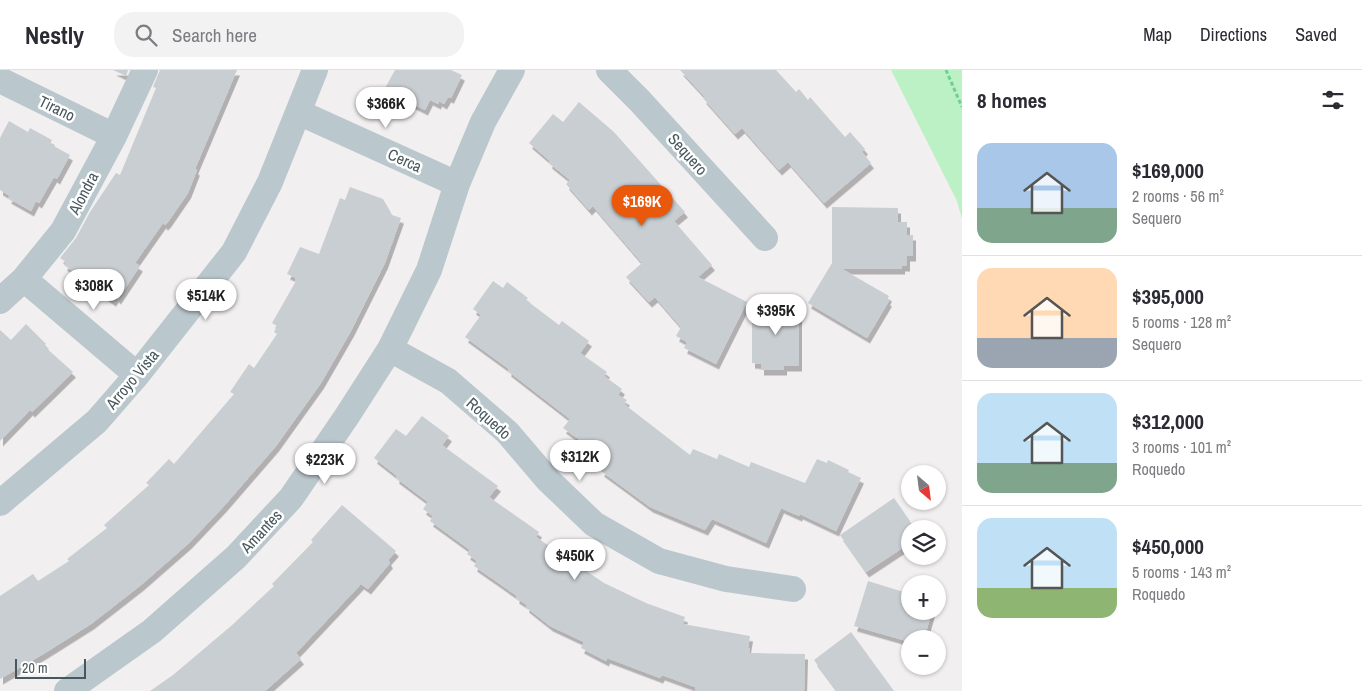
<!DOCTYPE html>
<html lang="en">
<head>
<meta charset="utf-8">
<style>
  body { margin:0; font-family:"Archivo Narrow",sans-serif; background:#f2f2f3; color:#2b2b33; height:100vh; display:flex; flex-direction:column; font-size:19px; white-space:nowrap }
  * { box-sizing:border-box; margin:0 }
  p { font-size:16px; color:#7c7c81 }
  .icon { flex:none; width:28px; height:28px; fill:none; stroke:currentColor; stroke-width:2; stroke-linecap:round; stroke-linejoin:round }
  .map { position:relative; flex:1; overflow:hidden }
  .details { display:flex; flex-direction:column; background:#fff; width:400px }
  .details>* { flex:none }
  .needle { width:32px; rotate:152deg }
  .fabs { position:absolute; left:901px; top:395px; display:grid; gap:10px }
  .fabs a { display:grid; place-items:center; width:45px; height:45px; border-radius:50%; background:#fff; box-shadow:0 1px 4px #0004; font-size:25px }
  .scale { position:absolute; left:15px; bottom:12px; width:71px; box-sizing:border-box; padding-left:5px; border:2px solid #46575d; border-top:0; font-size:14px; line-height:18px; white-space:nowrap; color:#46575d; -webkit-text-stroke:4px #fff; paint-order:stroke }
  .price { position:absolute; translate:-50% -42px; padding:0 11px; border-radius:18px; background:#fff; color:#222; font-size:16px; line-height:32px; filter:drop-shadow(0 1px 2px #0008) }
  .price::after { content:''; position:absolute; left:50%; top:30px; width:15px; height:11px; margin-left:-8px; background:inherit; clip-path:polygon(0 0,100% 0,50% 100%) }
  .price.active { background:#ea580c; color:#fff }
  ul { padding:0; list-style:none }
  li { display:flex; align-items:center; gap:15px; height:125px; padding:0 15px }
  li+li { border-top:1px solid #e1e1e2 }
  li span { display:grid; place-items:center; flex:none; width:140px; height:100px; border-radius:15px; color:#555 }
  li>.icon { margin-inline-start:auto }
  span .icon { width:60px; height:60px; fill:#fffc; stroke-width:1 }
  li b { font-size:21px }
  h2 { display:flex; justify-content:space-between; align-items:center; height:60px; padding:0 15px; font-size:21px }
  header { display:flex; align-items:center; gap:30px; box-sizing:border-box; height:70px; padding:0 25px; background:#fff; border-bottom:1px solid #e1e1e2 }
  header strong { font-size:24px }
  nav { display:flex; gap:28px; margin-inline-start:auto; font-size:18px }
  .search { width:350px; height:45px; background:#f2f2f3; display:flex; align-items:center; gap:12px; box-sizing:border-box; padding:0 18px; border-radius:20px; color:#7c7c81; font-size:19px }
  main { display:flex; flex:1; min-height:0 }
  .map>svg:first-child { display:block }
</style>
</head>
<body>
<header>
<strong>Nestly</strong>
<div class="search"><svg class="icon" aria-label="search" viewBox="0 0 24 24"><circle cx="10" cy="10" r="6"/><path d="M15 15l6 6"/></svg>Search here</div>
<nav><a>Map</a><a>Directions</a><a>Saved</a></nav>
</header>
<main>
<div class="map">
<svg width="962" height="621" viewBox="0 0 962 621">
  <defs>
    <filter id="shadow"><feDropShadow dx="3" dy="5.5" stdDeviation="0" flood-color="#0004"/></filter>
  </defs>
  <rect width="100%" height="100%" fill="#f2eff0"/>
  <path fill="#bcf1c5" d="M891,0H962V149L957,131Z"/>
  <path fill="#c9ced2" filter="url(#shadow)" d="M113,0H128L126,6Z
    M160,0H237L195,99L197,100L188,123L168,152L165,155L163,153L135,193L140,196L118,229L116,227L113,231L79,208L80,206L64,195L66,192L60,188L76,168L90,142L116,103L120,105L156,18L153,17Z
    M395,0H451L462,5L451,28L448,27L444,34L439,31L438,34L430,30L425,40L384,20Z
    M680,0H776L796,22L799,19L808,30L810,27L845,67L850,62L865,79L862,82L871,93L824,133L788,92L779,100L742,58L735,64L703,28L705,27Z
    M579,32L614,62L685,142L674,151L712,195L698,207L747,232L716,294L684,278L687,272L676,266L681,257L655,227L649,232L626,207L642,193L593,136L589,140L566,114L570,110L549,93L550,91L529,73L553,44L563,52Z
    M9,51L28,62L30,58L52,70L50,74L70,85L57,109L54,107L39,133L36,131L31,141L8,128L10,126L0,120V68Z
    M350,117L383,129L392,145L401,148L385,193L351,261L321,313L276,376L224,436L189,473L141,515L91,554L45,583L0,609V526L33,504L38,511L69,491L67,489L107,458L104,455L149,415L146,413L169,389L174,394L234,324L230,322L249,294L254,298L277,264L274,262L277,256L272,253L296,211L295,210L296,208L287,204L300,177L319,184L340,128L345,130Z
    M832,137L898,138V152H907V165H913V186H907V196H902V199H842L889,226L887,230L889,231L867,268L808,233L832,193Z
    M493,211L503,218L507,212L528,228L526,230L559,255L562,251L589,271L580,283L607,302L604,306L622,319L618,325L627,330L624,334L690,385L693,379L717,389L719,384L749,397L751,392L805,413L817,389L827,393L828,390L849,400L848,402L861,408L836,461L800,444L799,446L781,438L766,473L712,449L705,460L650,437L601,401L609,391L563,358L570,349L508,301L509,299L465,267L481,245L473,239Z
    M752,234H799V296H784V300H761V294L752,293Z
    M26,254L46,274L44,276L73,302L32,342L30,340L0,371V260L11,270Z
    M422,346L449,366L442,375L498,416L489,427L539,462L536,467L604,513L646,533L685,547L683,554L750,566L748,578H750L749,583L805,584L804,621H695V617L662,605L660,608L607,588L606,591L581,578L584,572L550,556L526,537L527,535L516,528L517,526L474,496L477,491L467,484L470,480L430,451L433,446L423,439L428,432L396,408L397,406L374,388L396,359L406,366Z
    M894,428L910,451V473L866,502L840,465Z
    M342,435L396,481L388,490L390,493L368,519L361,514L296,583L301,589L265,621H150L173,605L231,556L274,516L272,514L313,472L311,470Z
    M868,511L910,524V541H932L924,569L910,566V572L854,556Z
    M851,562L894,621H837L814,590Z"/>
  <g fill="none" stroke-linecap="round" stroke-linejoin="round">
    <path stroke="#72d08e" stroke-width="3" stroke-dasharray="4 2.5" stroke-linecap="butt" d="M946,0L962,37"/>
    <path stroke="#bac7cd" stroke-width="26" d="M609,0L639,30L765,168
      M0,10L114,66
      M298,42L457,114
      M24,209L137,305
      M0,231L24,209L63,161L114,66L145,0
      M390,279L448,311L507,362L548,410L594,454L659,491L726,509L793,519
      M0,433L97,351L137,305L234,182L270,112L315,0
      M67,621L152,561L236,487L291,428L347,346L390,279L429,200L457,114L483,52L512,0"/>
  </g>
  <g text-anchor="middle" stroke-width="5" stroke-linejoin="round" paint-order="stroke">
    <g font-size="16" fill="#46575d" stroke="#fff">
      <text transform="translate(57 38) rotate(26)" y="6">Tirano</text>
      <text transform="translate(688 84) rotate(48)" y="6">Sequero</text>
      <text transform="translate(405 90) rotate(24)" y="6">Cerca</text>
      <text transform="translate(83 123) rotate(-62)" y="6">Alondra</text>
      <text transform="translate(132 309) rotate(-50)" y="6">Arroyo Vista</text>
      <text transform="translate(489 348) rotate(42)" y="6">Roquedo</text>
      <text transform="translate(261 461) rotate(-47)" y="6">Amantes</text>
    </g>
  </g>
</svg>
<div class="fabs">
<a><svg class="needle" viewBox="-14 -14 28 28"><path d="M0-13l5 13h-10z" fill="#e53935"/><path d="M0 13l5-13h-10z" fill="#7c7c81"/></svg></a>
<a><svg class="icon" aria-label="layers" viewBox="0 0 24 24"><path d="M12 4l9 5-9 5-9-5zM3 14l9 5 9-5"/></svg></a>
<a>+</a>
<a>−</a>
</div>
<div class="scale">20 m</div>
<b class="price" style="left:386px;top:59px">$366K</b>
<b class="price active" style="left:642px;top:157px">$169K</b>
<b class="price" style="left:94px;top:241px">$308K</b>
<b class="price" style="left:206px;top:251px">$514K</b>
<b class="price" style="left:776px;top:266px">$395K</b>
<b class="price" style="left:580px;top:412px">$312K</b>
<b class="price" style="left:325px;top:415px">$223K</b>
<b class="price" style="left:575px;top:511px">$450K</b>
</div>
<section class="details">
<h2>8 homes<svg class="icon" aria-label="filters" viewBox="0 0 24 24"><path d="M4 7h16M4 17h16"/><circle cx="9" cy="7" r="2"/><circle cx="15" cy="17" r="2"/></svg></h2>
<ul>
<li><span style="background:linear-gradient(#a9c7e8 65%,#7fa58c 0)"><svg class="icon" aria-label="home" viewBox="0 0 24 24"><path d="M3 11l9-7 9 7M6 9v11h12V9"/></svg></span><div><b>$169,000</b><p>2 rooms · 56 m²</p><p>Sequero</p></div></li>
<li><span style="background:linear-gradient(#ffd9b3 70%,#9aa5b1 0)"><svg class="icon" aria-label="home" viewBox="0 0 24 24"><path d="M3 11l9-7 9 7M6 9v11h12V9"/></svg></span><div><b>$395,000</b><p>5 rooms · 128 m²</p><p>Sequero</p></div></li>
<li><span style="background:linear-gradient(#bfe0f5 70%,#7fa58c 0)"><svg class="icon" aria-label="home" viewBox="0 0 24 24"><path d="M3 11l9-7 9 7M6 9v11h12V9"/></svg></span><div><b>$312,000</b><p>3 rooms · 101 m²</p><p>Roquedo</p></div></li>
<li><span style="background:linear-gradient(#bfe0f5 70%,#8fb573 0)"><svg class="icon" aria-label="home" viewBox="0 0 24 24"><path d="M3 11l9-7 9 7M6 9v11h12V9"/></svg></span><div><b>$450,000</b><p>5 rooms · 143 m²</p><p>Roquedo</p></div></li>
</ul>
</section>
</main>
</body>
</html>
